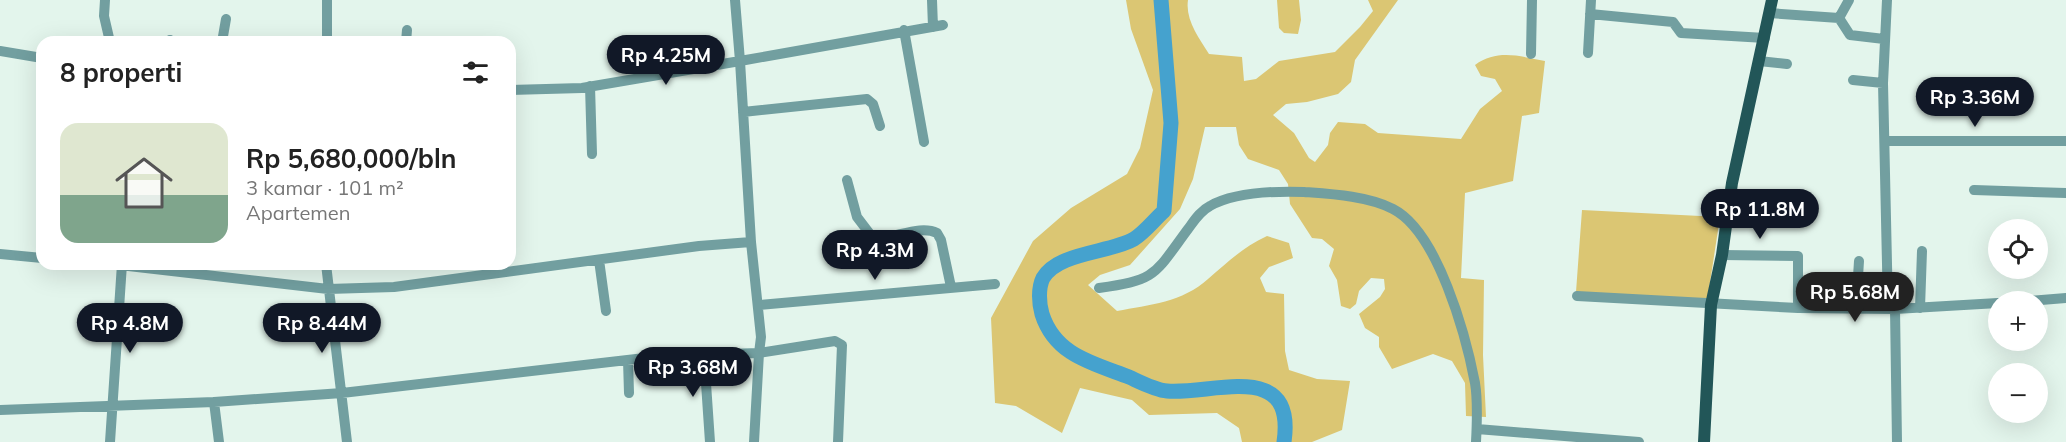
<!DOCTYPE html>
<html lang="id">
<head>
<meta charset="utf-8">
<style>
  body { margin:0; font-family:Mulish,sans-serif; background:#f2f2f2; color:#222; height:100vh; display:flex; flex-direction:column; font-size:22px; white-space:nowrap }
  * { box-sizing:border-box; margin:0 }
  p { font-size:20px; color:#767676 }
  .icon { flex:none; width:33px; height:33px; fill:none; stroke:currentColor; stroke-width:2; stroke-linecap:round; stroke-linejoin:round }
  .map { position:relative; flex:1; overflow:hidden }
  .panel { position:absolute; left:36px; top:36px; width:480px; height:234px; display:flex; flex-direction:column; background:#fff; border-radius:18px; box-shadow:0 6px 24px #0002 }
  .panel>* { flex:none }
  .tools { position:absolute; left:1988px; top:219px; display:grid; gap:12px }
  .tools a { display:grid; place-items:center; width:60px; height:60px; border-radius:50%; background:#fff; box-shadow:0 6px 24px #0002; font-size:30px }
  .price { position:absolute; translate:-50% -51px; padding:0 14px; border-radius:21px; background:#111827; color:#fff; font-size:20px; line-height:39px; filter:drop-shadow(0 2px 3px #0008) }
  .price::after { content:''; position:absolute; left:50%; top:36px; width:18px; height:14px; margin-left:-9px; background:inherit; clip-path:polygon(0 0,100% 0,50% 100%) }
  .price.active { background:#222; color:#fff }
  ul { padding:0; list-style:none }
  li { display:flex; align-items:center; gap:18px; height:150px; padding:0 24px }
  li span { display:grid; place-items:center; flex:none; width:168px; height:120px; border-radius:18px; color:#555 }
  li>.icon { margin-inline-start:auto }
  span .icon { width:72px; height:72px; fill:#fffc; stroke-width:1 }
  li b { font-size:26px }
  h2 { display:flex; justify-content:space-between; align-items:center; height:72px; padding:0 24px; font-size:26px }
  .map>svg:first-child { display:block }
</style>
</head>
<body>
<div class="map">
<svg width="2066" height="442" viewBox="0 0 2066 442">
  <rect width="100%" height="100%" fill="#e3f5ec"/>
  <path fill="#dbc673" d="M1126,0H1188C1185,20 1199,38 1209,54L1242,57L1244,81L1256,79L1279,61L1335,52L1360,27L1373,11L1368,0H1398L1355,60L1351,82L1338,94L1307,102L1286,104L1273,115L1294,133L1309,158L1315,162L1328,145L1330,133L1338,122L1365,124L1378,133L1461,139L1480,109L1502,91L1495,79L1481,76L1475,65C1497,49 1519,56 1545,61L1539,113L1522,116L1513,181L1465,193L1461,278L1484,280L1483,355L1486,417L1466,416L1465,383L1452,361L1433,354L1392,369L1379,347V337L1365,328L1359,314L1380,297L1385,289L1384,279L1371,278L1359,291L1356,304L1350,309L1341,306L1337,280L1329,266L1334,249L1322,239L1312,238L1290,204L1288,184L1279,170L1248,159L1239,145L1236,127H1205L1193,179L1180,209L1130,265L1100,275L1088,285L1117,311C1149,305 1183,302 1208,279C1228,262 1243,247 1267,236L1289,243L1293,258L1269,267L1260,278L1266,292L1284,294L1285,351L1289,370L1317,379L1350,381L1342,430L1312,442H1242L1239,428L1217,413L1149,415L1132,400L1080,388L1062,433L1016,406L995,403L991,318L1033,241L1071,208L1127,174L1140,148L1153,90L1131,29Z
    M1277,0H1299L1301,20L1298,34L1284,33L1279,28Z
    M1582,210L1720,217L1707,302L1576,292Z"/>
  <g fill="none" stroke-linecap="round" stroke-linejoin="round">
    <path stroke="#45a2ce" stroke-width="15" d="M1161,0L1171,123L1164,211C1154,220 1145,232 1134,239C1110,253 1058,252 1043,278C1038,288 1039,304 1042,314C1055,355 1092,363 1129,377C1140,382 1155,390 1167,391C1213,395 1296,359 1284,442"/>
    <path stroke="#729fa0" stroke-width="10" d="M105,0L104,16L110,42
      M932,0L933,27
      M1887,0L1883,83L1888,309
      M1769,13L1839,18L1849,0
      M1590,14L1673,22L1681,33L1765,38
      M1839,18L1850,35L1884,39
      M904,30L924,142
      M170,42V40
      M222,42L226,19
      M327,42V0
      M406,42L407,30
      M0,51L42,58
      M1588,53L1591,0
      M1531,54L1532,0
      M1759,61L1787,64
      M1853,80L1883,83
      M590,86L592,154
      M510,90L582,88L740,61L735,0
      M743,112L867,99L873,104L880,126
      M1885,141H2066
      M847,180L857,217L873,238C893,240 919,224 937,233L941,240L951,287
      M1974,190L2066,193
      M0,254L42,258
      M1722,255L1798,256V308
      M599,260L606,311
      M111,264L328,289L394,287L699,246L751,242
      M326,264L347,442
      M1099,288C1157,280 1154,275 1188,229C1194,221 1200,211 1210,206C1235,192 1275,191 1304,192C1331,194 1368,196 1393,209C1438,232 1466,336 1475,383C1478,401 1477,423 1476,442
      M1577,296L1798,308L1895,309L1998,303
      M2017,302L2066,298
      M758,305L995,284
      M1856,308L1859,261
      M1920,308L1922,251
      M1895,309L1897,442
      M704,354L710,442
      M628,360L629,393
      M214,402L219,442
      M0,410L214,402L342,393L662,356L759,353L761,337L751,242L740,61L943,25
      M1477,429L1639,442
      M110,442L122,264
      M754,442L759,353L835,341L842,345L838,442"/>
    <path stroke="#225658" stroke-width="12" d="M1704,442L1711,305L1722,255L1732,183L1772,0"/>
  </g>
</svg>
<div class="tools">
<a><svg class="icon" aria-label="locate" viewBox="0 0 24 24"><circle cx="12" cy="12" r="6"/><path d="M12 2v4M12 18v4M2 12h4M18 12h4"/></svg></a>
<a>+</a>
<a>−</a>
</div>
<b class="price" style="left:666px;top:86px">Rp 4.25M</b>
<b class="price" style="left:1975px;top:128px">Rp 3.36M</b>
<b class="price" style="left:1760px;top:240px">Rp 11.8M</b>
<b class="price" style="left:875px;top:281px">Rp 4.3M</b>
<b class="price active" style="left:1855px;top:323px">Rp 5.68M</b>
<b class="price" style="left:130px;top:354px">Rp 4.8M</b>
<b class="price" style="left:322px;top:354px">Rp 8.44M</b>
<b class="price" style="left:693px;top:398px">Rp 3.68M</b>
<section class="panel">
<h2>8 properti<svg class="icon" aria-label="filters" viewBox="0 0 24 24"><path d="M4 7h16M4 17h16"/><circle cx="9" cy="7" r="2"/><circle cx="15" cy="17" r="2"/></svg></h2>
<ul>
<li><span style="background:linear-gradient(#dfe7d0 60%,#7fa58c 0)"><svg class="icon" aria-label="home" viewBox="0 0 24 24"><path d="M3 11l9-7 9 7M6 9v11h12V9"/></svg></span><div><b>Rp 5,680,000/bln</b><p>3 kamar · 101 m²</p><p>Apartemen</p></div></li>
</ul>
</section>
</div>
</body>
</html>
